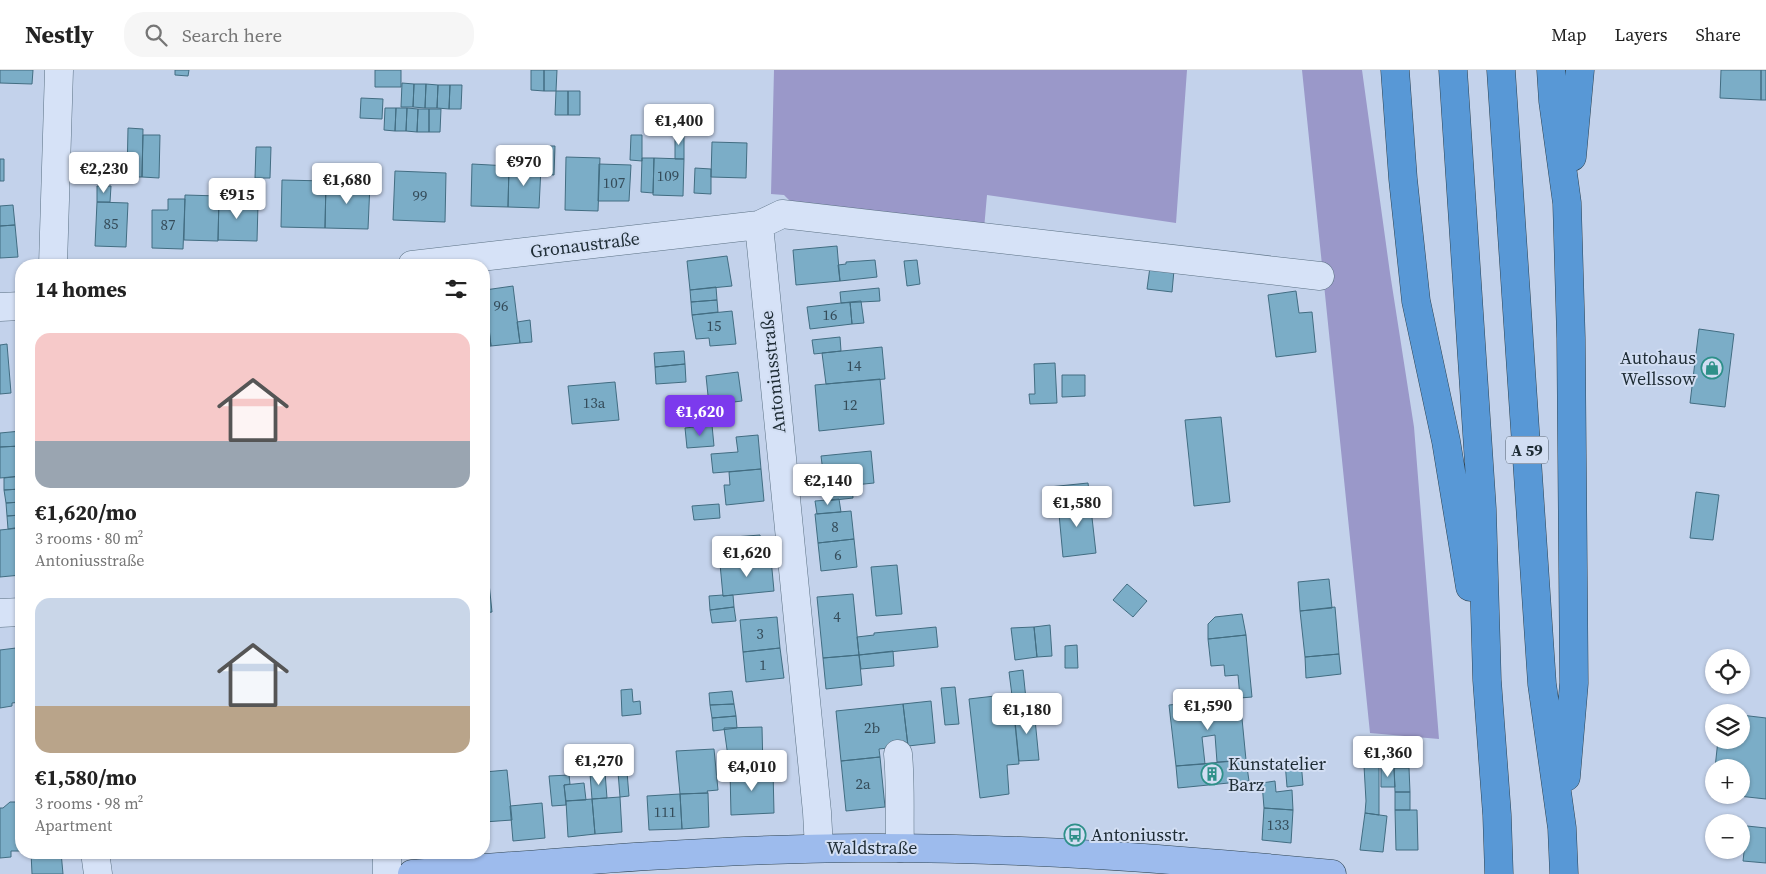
<!DOCTYPE html>
<html lang="en">
<head>
<meta charset="utf-8">
<style>
  body { margin:0; font-family:"Source Serif 4",serif; background:#f6f6f6; color:#222; height:100vh; display:flex; flex-direction:column; font-size:19px; white-space:nowrap }
  * { box-sizing:border-box; margin:0 }
  p { font-size:16px; color:#767676 }
  .icon { flex:none; width:28px; height:28px; fill:none; stroke:currentColor; stroke-width:2; stroke-linecap:round; stroke-linejoin:round }
  .map { position:relative; flex:1; overflow:hidden }
  .details { position:absolute; left:15px; top:189px; width:475px; height:600px; display:flex; flex-direction:column; background:#fff; border-radius:20px; box-shadow:0 1px 4px #0004 }
  .details>* { flex:none }
  .buttons { position:absolute; left:1705px; top:579px; display:grid; gap:10px }
  .buttons a { display:grid; place-items:center; width:45px; height:45px; border-radius:50%; background:#fff; box-shadow:0 1px 4px #0004; font-size:25px }
  .price { position:absolute; translate:-50% -42px; padding:0 11px; border-radius:5px; background:#fff; color:#222; font-size:16px; line-height:32px; filter:drop-shadow(0 1px 2px #0008) }
  .price::after { content:''; position:absolute; left:50%; top:30px; width:15px; height:11px; margin-left:-8px; background:inherit; clip-path:polygon(0 0,100% 0,50% 100%) }
  .price.active { background:#7c3aed; color:#fff }
  ul { padding:0; list-style:none }
  li { display:grid; align-content:center; gap:10px; height:265px; padding:0 20px }
  li span { display:grid; place-items:center; height:155px; border-radius:15px; color:#555 }
  li>.icon { margin-inline-start:auto }
  span .icon { width:90px; height:90px; fill:#fffc; stroke-width:1 }
  li b { font-size:21px }
  h2 { display:flex; justify-content:space-between; align-items:center; height:60px; padding:0 20px; font-size:21px }
  header { display:flex; align-items:center; gap:30px; box-sizing:border-box; height:70px; padding:0 25px; background:#fff; border-bottom:1px solid #e0e0e0 }
  header strong { font-size:24px }
  nav { display:flex; gap:28px; margin-inline-start:auto; font-size:18px }
  .search { width:350px; height:45px; background:#f6f6f6; display:flex; align-items:center; gap:12px; box-sizing:border-box; padding:0 18px; border-radius:20px; color:#767676; font-size:19px }
  .map>svg:first-child { display:block }
</style>
</head>
<body>
<header>
<strong>Nestly</strong>
<div class="search"><svg class="icon" aria-label="search" viewBox="0 0 24 24"><circle cx="10" cy="10" r="6"/><path d="M15 15l6 6"/></svg>Search here</div>
<nav><a>Map</a><a>Layers</a><a>Share</a></nav>
</header>
<div class="map">
<svg width="1766" height="804" viewBox="0 0 1766 804">
  <rect width="100%" height="100%" fill="#c3d2eb"/>
  <path fill="#9a98c9" d="M774,0H1187L1176,153L987,125L984,159L795,136L784,125L771,124Z
    M1302,0H1362L1390,203L1414,357L1439,669L1370,663Z"/>
  <path fill="#7badc7" stroke="#426d82" d="M0,0H33L32,14L0,13Z
    M175,0H189L188,6L175,5Z
    M375,0H401V17H375Z
    M531,0H544V21L531,20Z
    M544,0H557L556,21H544Z
    M1721,0H1761V30L1720,28Z
    M1761,0H1766V30H1761Z
    M402,13L414,14L413,37H401Z
    M414,14H426L425,38L413,37Z
    M426,14L438,15L437,38H425Z
    M438,15H450L449,39L437,38Z
    M450,15H462L461,39H449Z
    M556,21H568V45H555Z
    M568,21H580V45H568Z
    M361,28L383,29L382,49L360,48Z
    M385,38H396L395,61L384,60Z
    M396,38H407L406,61H395Z
    M407,38L418,39L417,62L406,61Z
    M418,39H429V62H417Z
    M429,39H441L440,62H429Z
    M664,44L685,45L684,63L663,62Z
    M128,58L143,59L142,107H127Z
    M675,62L684,63V89H675Z
    M143,65H160L159,108L142,107Z
    M631,65H642V91L630,90Z
    M712,72L747,73L746,108L711,107Z
    M542,76H555L554,105L541,104Z
    M256,77H271L270,108H255Z
    M566,87L600,88L598,141L565,140Z
    M642,88H654L653,123L641,122Z
    M654,88L684,89L683,126L653,125Z
    M0,89H4V111H0Z
    M472,94L509,96L508,137L471,136Z
    M599,94L631,95L629,131H598Z
    M509,96L541,97L539,138L508,137Z
    M695,98L711,99V124L694,123Z
    M395,101L446,103L445,152L393,150Z
    M282,110L326,111L325,158L281,157Z
    M326,111L370,113L368,159L325,158Z
    M97,116H111L110,132H97Z
    M185,125L219,126L218,171L184,170Z
    M219,127L242,128V133L258,134L257,171L218,170Z
    M168,129H185L183,179L152,178V140H168Z
    M97,132L128,133L126,177L95,176Z
    M13,135L15,155L0,156V136Z
    M15,155L18,187L0,188V156Z
    M837,176L840,211L796,215L793,180Z
    M727,186L732,216L690,220L687,191Z
    M875,190L877,207L840,211L838,195L846,194V192Z
    M917,190L920,214L907,216L904,191Z
    M1150,197L1174,200L1172,222L1147,219Z
    M513,216L520,273L491,276L485,220Z
    M716,217L717,230L691,232L690,220Z
    M879,218L880,231L841,233L840,222Z
    M484,220L491,276L484,277Z
    M1296,221L1299,243L1312,242L1316,282L1276,287L1268,225Z
    M717,230L718,242L692,245L691,232Z
    M861,231L864,253L852,254L850,232Z
    M850,232L852,254L810,259L807,237Z
    M732,241L736,274L710,276L709,268L696,269L692,245Z
    M530,250L532,272L520,273L517,252Z
    M1699,259L1734,264L1725,337L1690,333Z
    M840,267L841,281L814,284L812,270Z
    M7,274L11,323L0,324V275Z
    M882,277L885,309L826,314L822,283Z
    M684,281L685,294L655,297L654,283Z
    M1055,293L1057,333L1030,334L1029,324H1035L1034,294Z
    M685,294L686,312L656,314L655,297Z
    M738,302L742,331L709,335L706,306Z
    M1062,305H1085V326L1062,327Z
    M880,309L884,354L819,361L815,315Z
    M615,312L619,350L572,354L568,316Z
    M1221,347L1230,432L1194,436L1185,350Z
    M712,355L714,376L687,378L685,358Z
    M21,361V376L0,377V363Z
    M758,365L761,399L713,403L711,384L738,382L736,367Z
    M21,376V406L0,408V377Z
    M871,381L874,413L825,418L821,386Z
    M761,399L764,431L726,435L724,415H730L729,402Z
    M21,406V419L4,420V408Z
    M1088,413L1090,430L1051,434L1049,417Z
    M852,415L853,428L826,431L825,418Z
    M21,419V432L6,433L4,420Z
    M1696,422L1719,425L1713,470L1690,468Z
    M839,429L841,442L817,444L815,431Z
    M1090,430L1096,483L1063,487L1058,433Z
    M21,432V445L7,446L6,433Z
    M719,434L720,448L694,450L692,436Z
    M851,441L854,469L818,473L815,444Z
    M21,445V457L8,459L7,446Z
    M20,458L21,505L0,507V460Z
    M760,465L761,471L769,470L771,489L736,492L734,467Z
    M854,469L857,497L821,501L818,473Z
    M487,483L489,513H484V484Z
    M771,489L774,521L723,526L720,494Z
    M897,495L902,544L876,546L871,497Z
    M1329,509L1332,538L1300,541L1298,512Z
    M484,513H489L492,542L484,543Z
    M1127,514L1147,531L1133,547L1113,530Z
    M853,524L859,585L823,588L817,527Z
    M723,525V526L733,525L734,537L710,540L709,526Z
    M734,537L736,551L712,553L710,540Z
    M1335,537L1339,584L1305,587L1300,541Z
    M1242,544L1246,565L1208,569V554L1215,547Z
    M777,547L780,578L743,582L740,550Z
    M1050,555L1052,586L1037,587L1034,557Z
    M936,557L938,577L859,585L857,567L874,565V563Z
    M1034,557L1037,587L1015,590L1011,558Z
    M1246,565L1252,627L1240,628L1238,605L1225,606L1224,595L1211,596L1208,569Z
    M1077,575L1078,598H1065V576Z
    M16,578L21,632L12,633V636L0,638V580Z
    M780,578L784,608L746,612L743,582Z
    M17,580H21V630Z
    M893,581L894,596L861,599L859,585Z
    M1339,584L1341,604L1306,608L1305,587Z
    M859,585L862,615L826,619L823,588Z
    M1023,600L1027,639L1014,641L1009,602Z
    M955,617L959,654L945,655L941,618Z
    M632,619L633,632L640,631L641,644L622,646L621,620Z
    M732,621L734,634L710,635L709,623Z
    M1012,624L1019,694L1007,695L1009,724L980,728L969,629Z
    M1240,628L1246,690L1217,692L1215,665L1202,667L1205,694L1176,696L1169,635L1199,632L1200,642L1212,641L1211,631Z
    M931,631L935,673L908,676L903,634Z
    M734,634L736,646L712,648L710,635Z
    M903,634L908,676L879,679L880,687L841,691L836,641Z
    M1034,639L1039,690L1019,691L1014,641Z
    M1741,645L1766,648V729L1729,725H1741V698H1715L1718,670H1741Z
    M736,646L737,658L713,661L712,648Z
    M762,657L763,700L730,701L724,658Z
    M714,679L718,720L707,721L708,723L680,724L676,681Z
    M880,687L885,737L846,741L841,691Z
    M1246,690L1249,711L1178,718L1176,696Z
    M1301,691L1303,715L1287,717L1285,692Z
    M1379,695V745L1365,743L1366,731L1364,696Z
    M1381,698H1394L1395,717H1381Z
    M1394,698H1409L1410,722H1395Z
    M507,700L512,750L484,752V702Z
    M763,700H773L774,743L731,745L730,701Z
    M605,702L607,728L592,729L590,704Z
    M618,702H627L629,726L620,727Z
    M569,705L570,714L564,715L566,735L552,736L549,706Z
    M1275,711L1276,722L1292,720L1293,740L1264,738L1262,713Z
    M584,713L586,730L566,731L564,715Z
    M1395,722H1410V740H1395Z
    M708,723L709,757L682,759L680,724Z
    M680,724L682,759L649,760L647,726Z
    M620,727L622,762L595,764L592,729Z
    M592,729L595,764L568,767L566,731Z
    M10,732H21V781H11V787L0,788V738H3Z
    M542,733L545,768L513,771L510,736Z
    M1264,738L1293,740L1291,773L1262,770Z
    M1395,740H1417L1418,780H1396Z
    M1365,743L1387,746L1383,782L1360,780Z
    M1747,756L1766,758V793L1743,791Z
    M31,782H61L63,804H32Z"/>
  <g fill="none" stroke-linecap="round" stroke-linejoin="round">
    <g stroke="#5b7184" stroke-width="29">
      <path id="minor" d="M759,155L817,742L819,778
        M53,195L59,0
        M412,195L759,155L782,144L1320,206
        M0,237L21,236
        M0,543L21,542
        M898,684C901,715 899,746 900,778
        M95,782L98,804
        M387,782V804"/>
    </g>
    <g stroke="#2f4452" stroke-width="29">
      <path id="major" d="M412,804C561,792 711,779 861,778C1018,777 1176,789 1332,804"/>
    </g>
    <g stroke="#2f4452" stroke-width="29">
      <path id="highway" d="M1395,0L1403,109L1416,231L1446,371L1470,517
        M1453,0L1482,439L1487,610L1497,745L1499,804
        M1501,0L1542,614L1562,758L1564,804
        M1551,0L1553,31L1567,133L1571,268L1574,613L1566,707
        M1572,87L1580,0"/>
    </g>
    <use href="#minor" stroke="#d6e2f7" stroke-width="28"/>
    <use href="#major" stroke="#9dbbed" stroke-width="28"/>
    <use href="#highway" stroke="#5898d6" stroke-width="28"/>
  </g>
  <defs>
    <g id="shop-ring" transform="scale(1.125)"><circle r="9.5" fill="#d2def3" stroke="#2e9089" stroke-width="1.5"/><path d="M-5-2.5h2.3a2.7 3.5 0 0 1 5.4 0H5L5.5 6h-11ZM-1.5-2.5h3a1.5 2.3 0 0 0-3 0Z" fill="#2e9089"/></g>
    <g id="building-ring" transform="scale(1.125)"><circle r="9.5" fill="#d2def3" stroke="#2e9089" stroke-width="1.5"/><path d="M-4-6H4V6H1V3H-1V6H-4ZM-2.5-4.3h1.7v1.8h-1.7ZM.8-4.3h1.7v1.8H.8ZM-2.5-1h1.7V.8h-1.7ZM.8-1h1.7V.8H.8Z" fill="#2e9089"/></g>
    <g id="bus-ring" transform="scale(1.125)"><circle r="9.5" fill="#d2def3" stroke="#2e9089" stroke-width="1.5"/><path d="M-5-6H5V4H4V6H2V4H-2V6H-4V4H-5ZM-3.5-4V0h7V-4ZM-3.5 1.2v1.5H-2V1.2ZM2 1.2v1.5H3.5V1.2Z" fill="#2e9089"/></g>
  </defs>
  <g fill-rule="evenodd">
    <use href="#shop-ring" x="1712" y="298"/>
    <use href="#building-ring" x="1212" y="704"/>
    <use href="#bus-ring" x="1075" y="765"/>
  </g>
  <g text-anchor="middle" stroke-width="4" stroke-linejoin="round" paint-order="stroke">
    <g font-size="15" fill="#354c5a">
      <text x="668" y="111">109</text>
      <text x="614" y="118">107</text>
      <text x="420" y="131">99</text>
      <text x="111" y="159">85</text>
      <text x="168" y="160">87</text>
      <text x="501" y="241">96</text>
      <text x="830" y="250">16</text>
      <text x="714" y="261">15</text>
      <text x="854" y="301">14</text>
      <text x="594" y="338">13a</text>
      <text x="850" y="340">12</text>
      <text x="835" y="462">8</text>
      <text x="838" y="490">6</text>
      <text x="837" y="552">4</text>
      <text x="760" y="569">3</text>
      <text x="763" y="600">1</text>
      <text x="872" y="663">2b</text>
      <text x="863" y="719">2a</text>
      <text x="665" y="747">111</text>
      <text x="1278" y="760">133</text>
    </g>
    <rect fill="#d2def3" stroke="#54616e" stroke-width="1" x="1506" y="366.5" width="42" height="27" rx="4"/>
    <g font-size="16" font-weight="bold" fill="#1e2c35">
      <text x="1527" y="386">A 59</text>
    </g>
    <g font-size="18" fill="#1e2c35" stroke="#d2def3">
      <text transform="translate(585 175) rotate(-7)" y="6">Gronaustraße</text>
      <text transform="translate(773 302) rotate(-96)" y="6">Antoniusstraße</text>
      <text x="872" y="784">Waldstraße</text>
    </g>
    <g font-size="18" fill="#1e2c35" stroke="#d2def3" text-anchor="start">
      <text x="1696" y="294" text-anchor="end">Autohaus<tspan x="1696" dy="21">Wellssow</tspan></text>
      <text x="1228" y="700">Kunstatelier<tspan x="1228" dy="21">Barz</tspan></text>
      <text x="1091" y="771">Antoniusstr.</text>
    </g>
  </g>
</svg>
<div class="buttons">
<a><svg class="icon" aria-label="locate" viewBox="0 0 24 24"><circle cx="12" cy="12" r="6"/><path d="M12 2v4M12 18v4M2 12h4M18 12h4"/></svg></a>
<a><svg class="icon" aria-label="layers" viewBox="0 0 24 24"><path d="M12 4l9 5-9 5-9-5zM3 14l9 5 9-5"/></svg></a>
<a>+</a>
<a>−</a>
</div>
<b class="price" style="left:679px;top:76px">€1,400</b>
<b class="price" style="left:524px;top:117px">€970</b>
<b class="price" style="left:104px;top:124px">€2,230</b>
<b class="price" style="left:347px;top:135px">€1,680</b>
<b class="price" style="left:237px;top:150px">€915</b>
<b class="price active" style="left:700px;top:367px">€1,620</b>
<b class="price" style="left:828px;top:436px">€2,140</b>
<b class="price" style="left:1077px;top:458px">€1,580</b>
<b class="price" style="left:747px;top:508px">€1,620</b>
<b class="price" style="left:1208px;top:661px">€1,590</b>
<b class="price" style="left:1027px;top:665px">€1,180</b>
<b class="price" style="left:1388px;top:708px">€1,360</b>
<b class="price" style="left:599px;top:716px">€1,270</b>
<b class="price" style="left:752px;top:722px">€4,010</b>
<section class="details">
<h2>14 homes<svg class="icon" aria-label="filters" viewBox="0 0 24 24"><path d="M4 7h16M4 17h16"/><circle cx="9" cy="7" r="2"/><circle cx="15" cy="17" r="2"/></svg></h2>
<ul>
<li><span style="background:linear-gradient(#f6c9c9 70%,#9aa5b1 0)"><svg class="icon" aria-label="home" viewBox="0 0 24 24"><path d="M3 11l9-7 9 7M6 9v11h12V9"/></svg></span><div><b>€1,620/mo</b><p>3 rooms · 80 m²</p><p>Antoniusstraße</p></div></li>
<li><span style="background:linear-gradient(#c9d6e8 70%,#b9a48a 0)"><svg class="icon" aria-label="home" viewBox="0 0 24 24"><path d="M3 11l9-7 9 7M6 9v11h12V9"/></svg></span><div><b>€1,580/mo</b><p>3 rooms · 98 m²</p><p>Apartment</p></div></li>
</ul>
</section>
</div>
</body>
</html>
